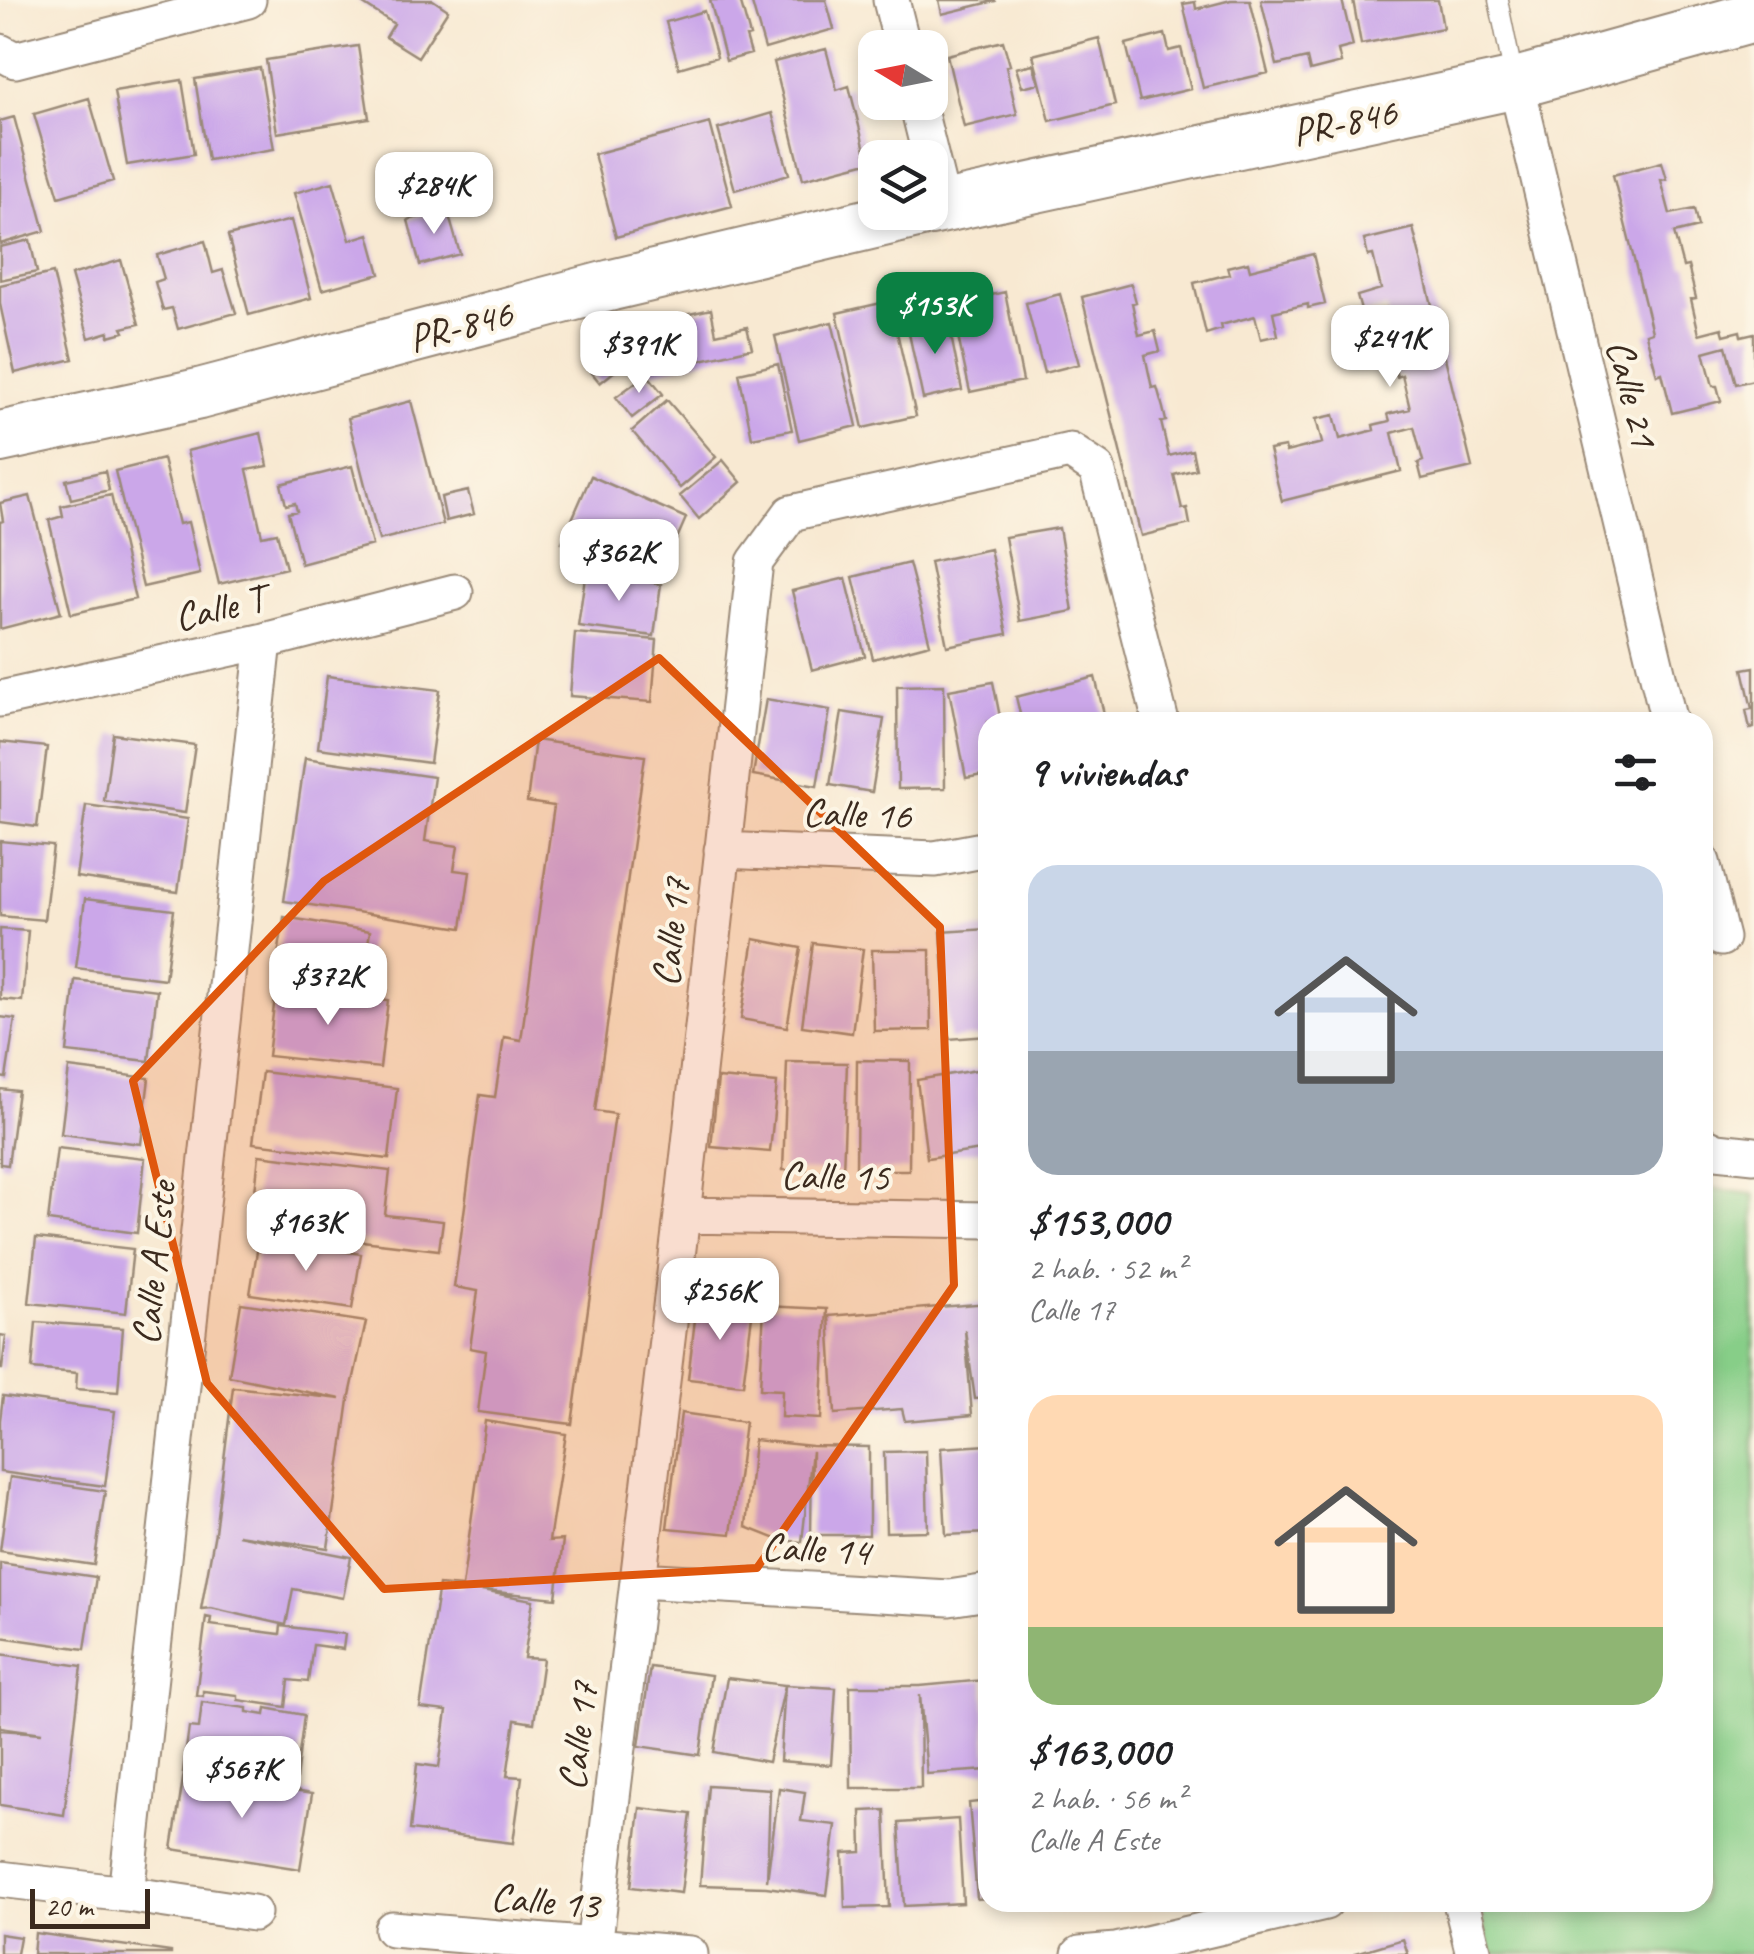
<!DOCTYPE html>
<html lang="es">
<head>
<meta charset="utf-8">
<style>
  body { margin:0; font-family:Caveat,sans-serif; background:#f2f2f2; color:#202124; height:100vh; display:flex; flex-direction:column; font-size:38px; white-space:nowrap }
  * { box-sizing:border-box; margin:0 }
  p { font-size:32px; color:#757577 }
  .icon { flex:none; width:55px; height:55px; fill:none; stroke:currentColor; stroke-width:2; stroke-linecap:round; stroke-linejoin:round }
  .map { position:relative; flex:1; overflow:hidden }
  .sheet { position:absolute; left:978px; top:712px; width:735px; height:1200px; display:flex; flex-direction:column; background:#fff; border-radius:30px; box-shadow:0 5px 15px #0003 }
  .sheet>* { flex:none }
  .needle { width:65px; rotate:280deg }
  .fabs { position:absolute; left:858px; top:30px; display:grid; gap:20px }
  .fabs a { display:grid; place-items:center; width:90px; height:90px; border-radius:20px; background:#fff; box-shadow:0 5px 15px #0003; font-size:50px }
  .scale { position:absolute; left:30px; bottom:25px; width:120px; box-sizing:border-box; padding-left:10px; border:5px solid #3b2a1e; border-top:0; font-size:28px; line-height:35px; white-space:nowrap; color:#3b2a1e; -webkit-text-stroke:8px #fcf5e5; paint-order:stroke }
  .price { position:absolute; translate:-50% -85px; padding:0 22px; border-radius:20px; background:#fff; color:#222; font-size:32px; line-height:65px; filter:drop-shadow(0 2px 5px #0008) }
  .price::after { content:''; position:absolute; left:50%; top:60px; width:30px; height:22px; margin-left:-15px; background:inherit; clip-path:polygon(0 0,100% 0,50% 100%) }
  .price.active { background:#0b8043; color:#fff }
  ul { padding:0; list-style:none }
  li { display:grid; align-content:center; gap:20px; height:530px; padding:0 50px }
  li span { display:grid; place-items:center; height:310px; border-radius:30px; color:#555 }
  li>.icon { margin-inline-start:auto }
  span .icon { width:180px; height:180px; fill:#fffc; stroke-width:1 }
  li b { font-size:42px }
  h2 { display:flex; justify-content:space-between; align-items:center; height:120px; padding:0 50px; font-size:42px }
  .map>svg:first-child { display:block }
</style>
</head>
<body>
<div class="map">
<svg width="1754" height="1954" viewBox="0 0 1754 1954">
  <rect width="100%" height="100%" fill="#fcf5e5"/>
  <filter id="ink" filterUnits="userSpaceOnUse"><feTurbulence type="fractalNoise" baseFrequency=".01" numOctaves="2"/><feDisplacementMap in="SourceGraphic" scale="20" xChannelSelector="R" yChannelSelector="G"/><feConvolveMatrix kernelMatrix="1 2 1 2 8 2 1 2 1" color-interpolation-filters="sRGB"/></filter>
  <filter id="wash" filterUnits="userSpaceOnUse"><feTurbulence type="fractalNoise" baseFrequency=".0048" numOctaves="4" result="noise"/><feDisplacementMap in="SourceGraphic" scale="40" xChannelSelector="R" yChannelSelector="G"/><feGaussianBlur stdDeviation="2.25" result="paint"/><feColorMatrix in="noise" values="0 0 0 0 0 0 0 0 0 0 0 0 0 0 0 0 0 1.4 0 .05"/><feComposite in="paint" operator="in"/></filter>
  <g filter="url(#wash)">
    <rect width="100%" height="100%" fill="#f8e9d2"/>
    <path fill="#87ce88" stroke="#617c53" stroke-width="2.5" d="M1703,1187L1754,1194V1954H1491L1479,1903L1702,1902Z"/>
    <g id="blocks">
      <path fill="#cba7e9" d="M357,0H433L448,10L418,57L386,37L394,24Z
        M710,0H740L750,36L746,37L751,54L726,61Z
        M751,0H826L834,29L765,49Z
        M939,0H994L995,1L942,14Z
        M1231,0H1250L1268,73L1203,88L1183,4L1195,2L1196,9Z
        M1261,0H1342L1353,46L1338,50L1341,63L1310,71L1307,58L1277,65Z
        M1353,0H1438L1443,28L1361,44Z
        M704,11L717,57L679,68L666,22Z
        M1165,34L1169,51L1181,48L1191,89L1140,101L1126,44Z
        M1099,38L1115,105L1050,121L1033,55Z
        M1003,41L1010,65L1006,66L1017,114L964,127L947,55Z
        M358,46L369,118L277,133L266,60Z
        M826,49L837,90L849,86L868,162L803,179L774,62Z
        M1033,64L1039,83L1022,87L1016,68Z
        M260,68L274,149L208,160L195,79Z
        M182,80L194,154L127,165L114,91Z
        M89,98L113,181L59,197L34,114Z
        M772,113L789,174L735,190L718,129Z
        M14,117L45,231L0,244V121Z
        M710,123L732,206L616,237L594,154Z
        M1662,162L1667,179L1661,180L1670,214L1694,209L1698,227L1674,233L1683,267L1688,266L1696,298L1691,299L1699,334L1722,328L1724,335L1740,331L1741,336L1754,333V380L1736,384L1726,346L1704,352L1713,386H1717L1721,401L1672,413L1662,373L1657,375L1646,334L1652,332L1613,175Z
        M333,182L350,240L369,234L380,274L322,290L294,193Z
        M447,209L460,254L420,265L408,220Z
        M291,220L311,298L249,315L228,236Z
        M1413,228L1472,467L1422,479L1418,463L1423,461L1414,427L1392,433L1401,471L1282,501L1269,450L1285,447L1286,452L1322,443L1316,419L1334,415L1340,439L1374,430L1373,425L1390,421L1388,414L1410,409L1402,375L1397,377L1389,343L1394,342L1386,308L1362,314L1357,296L1381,289L1373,255L1368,256L1364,240Z
        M30,240L37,272L0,280V247Z
        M205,241L213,273L223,270L236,313L178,329L172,308L163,310L155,282L164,279L157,255Z
        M1313,254L1325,304L1308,308V304L1273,312L1278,335L1261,339L1255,316L1221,325L1222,329L1206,334L1194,283L1229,274L1227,267L1248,262L1250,270Z
        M121,260L139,324L122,328L124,332L109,336V332L89,338L71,275Z
        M53,273L73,359L15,373L0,304V285Z
        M1131,284L1136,302L1132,303L1139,335L1155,331L1160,351L1145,355L1152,388L1157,387L1163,408L1166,421L1161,422L1169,456L1192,450L1196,469L1174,475L1182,509L1187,508L1190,524L1141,536L1082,297Z
        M1005,292L1023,381L970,392L951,304Z
        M1060,294L1079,364L1044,373L1026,303Z
        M890,301L916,416L863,428L837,313Z
        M711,309L716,334L747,327L752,348L650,372L641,354L687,343L681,316Z
        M947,316L962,390L923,399L907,324Z
        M832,322L857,426L799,440L775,336Z
        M626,331L641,350L600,383L584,363Z
        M778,364L792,430L752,438L739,373Z
        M647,374L663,394L632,418L616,397Z
        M667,400L716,457L680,488L632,431Z
        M411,401L443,524L379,540L348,418Z
        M261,433L268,466L247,470L262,536L277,533L286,568L219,584L187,451Z
        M163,459L179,524L188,522L200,574L143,587L115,471Z
        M723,460L741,482L699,519L680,496Z
        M352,466L372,545L301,564L288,513L297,511L295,503L286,505L281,484Z
        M105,471L109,490L71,499L66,480Z
        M591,476L686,518L657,584L562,542Z
        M468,491L474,514L446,521L441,497Z
        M111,495L135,599L71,614L49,520L63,516L61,506Z
        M30,496L61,613L0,629V522L3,521L0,503Z
        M1059,528L1073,611L1020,621L1005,537Z
        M990,549L1007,634L947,646L930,562Z
        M909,563L930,644L873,659L853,577Z
        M586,570L661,584L654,636L578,626Z
        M846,578L865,656L812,670L792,591Z
        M575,633L657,640L652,702L570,696Z
        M1754,667V728L1750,729L1746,710L1752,709L1743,669Z
        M327,676L440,690L430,763L318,748Z
        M1095,677L1106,722H1022L1016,697Z
        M993,682L1001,722H988V774L966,778L949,690Z
        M944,685L945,788L898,789L897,686Z
        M766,699L830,710L817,786L753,775Z
        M842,712L884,719L872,792L830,785Z
        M113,734L195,745L185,813L104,801Z
        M535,740L645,756L595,1111L615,1114L572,1424L478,1412L486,1351L470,1348L478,1291L454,1287L480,1095L495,1097L504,1037L521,1040L554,806L527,802Z
        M0,742L47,747L37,827L0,822Z
        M305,758L434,777L425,841L458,846L454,870L470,872L462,928L284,901Z
        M86,805L188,819L178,892L76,877Z
        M0,841L53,846L44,920L0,916Z
        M85,899L174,910L165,979L76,968Z
        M284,917L370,931L361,989L275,975Z
        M0,929L28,931L22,1001L0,999Z
        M988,929V1036L949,1039L941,932Z
        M754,939L801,948L787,1027L741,1019Z
        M813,943L863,949L852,1033L802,1026Z
        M872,950H930L931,1030L874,1031Z
        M75,980L157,990L149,1061L67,1052Z
        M276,988L388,1000L380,1068L268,1056Z
        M0,1017L15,1019L6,1078L0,1077Z
        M857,1060L910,1061L909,1170H856Z
        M787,1062L847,1063L843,1172L783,1170Z
        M69,1068L149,1078L141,1144L61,1134Z
        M988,1068V1115L978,1083L988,1149L927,1158L917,1080Z
        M262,1072L397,1088L389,1159L253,1143Z
        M718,1078L777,1083L770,1152L711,1147Z
        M0,1089L18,1091L8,1165L0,1164Z
        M57,1148L145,1158L137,1233L48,1221Z
        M259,1155L390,1171L385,1215L443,1221L439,1250L251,1228Z
        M36,1238L133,1249L126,1313L29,1303Z
        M259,1239L361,1254L352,1309L250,1294Z
        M697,1302L753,1308L743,1385L688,1379Z
        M241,1303L366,1322L349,1400L328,1548L238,1535L351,1557L343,1598L293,1589L286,1625L211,1608L201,1609L215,1532L233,1387L341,1399L229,1376Z
        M988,1303V1398L975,1399L965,1330L972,1415L905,1421L902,1409L835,1414L829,1316Z
        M764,1306L827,1309L821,1419L781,1417L782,1390L760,1389Z
        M36,1322L123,1328L118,1392L76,1389L77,1373L32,1369Z
        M0,1335L6,1336L2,1369H0Z
        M3,1396L115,1411L105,1486L0,1472V1420Z
        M681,1413L745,1422L731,1534L667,1528Z
        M485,1421L566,1434L549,1541L563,1540L556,1598L476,1590L533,1600L524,1658L543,1659L534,1723L515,1720L507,1776L522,1777L513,1843L410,1830L417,1764L439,1767L447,1711L420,1708L439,1585L462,1587Z
        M754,1440L812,1446L869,1447V1535H811L812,1451L802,1542L779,1540L746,1527Z
        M988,1445V1533L946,1535L941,1448Z
        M926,1451L928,1531L886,1532L884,1452Z
        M10,1477L105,1491L94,1565L0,1551Z
        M0,1563L96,1577L85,1649L0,1637Z
        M206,1617L211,1618L210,1625L280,1634L281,1626L345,1634L343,1649L313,1645L308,1682L289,1680L286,1707L238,1700V1695L203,1691V1696L196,1695Z
        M0,1654L82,1666L64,1815L0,1805V1730L42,1733L0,1727Z
        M650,1667L711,1675L700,1755L639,1746Z
        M727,1678L785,1685L768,1762L714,1752Z
        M984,1680L988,1770L927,1774L920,1695L921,1788H851L850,1686H920Z
        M785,1685L836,1688L831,1765L780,1761Z
        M202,1702L247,1708V1712L265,1715L266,1708L304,1715L295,1787L183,1772L189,1727L199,1728Z
        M184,1773L312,1794L300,1869L172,1849Z
        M708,1785L770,1789L767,1881L779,1788L805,1792L801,1821L836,1825L827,1895L766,1887L700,1885Z
        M988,1801V1898L977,1899L969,1803Z
        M640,1808L691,1814L681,1893L631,1887Z
        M885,1810L889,1907L845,1908L843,1853L862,1852L861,1811Z
        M958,1819L963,1903L904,1906L899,1823Z
        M35,1933L171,1952V1954H33Z
        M0,1934L20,1937L17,1954H0Z
        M1403,1939L1408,1954H1356V1953Z"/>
    </g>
  </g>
  <g filter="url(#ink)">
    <use href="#blocks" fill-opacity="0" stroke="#9a8a78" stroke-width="2.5"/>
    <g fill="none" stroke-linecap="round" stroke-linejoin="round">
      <g stroke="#9a8a78" stroke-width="21">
        <path id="lane" d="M1498,0L1514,78"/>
      </g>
      <g stroke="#9a8a78" stroke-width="39">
        <path id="street" d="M891,0L903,48
          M0,52L15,60L248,0
          M1516,83L1669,722
          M917,102L943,207
          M0,699L264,641L455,592
          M722,850L935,859L988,849
          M1702,862L1721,938
          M1702,1144L1717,1151L1754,1155
          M682,1215L988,1220
          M639,1580L949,1598L988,1592
          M0,1879L126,1894L253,1913
          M126,1894L264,641
          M1461,1902L1474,1954
          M392,1929L690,1954
          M594,1947L682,1215L755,562L791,513L1070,451L1097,469L1161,722
          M1080,1954L1116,1951L1325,1902"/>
      </g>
      <g stroke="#9a8a78" stroke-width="54">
        <path id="secondary" d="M930,210L1516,83L1754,17
          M0,437L199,394L612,285L921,212"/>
      </g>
      <use href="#lane" stroke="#fff" stroke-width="18"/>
      <use href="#street" stroke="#fff" stroke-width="35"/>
      <use href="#secondary" stroke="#fff" stroke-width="50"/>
    </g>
  </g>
  <path fill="#df570d" fill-opacity="0.2" stroke="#df570d" stroke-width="8" stroke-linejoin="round" d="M659,658L940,927L954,1285L757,1568L384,1589L207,1383L133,1081L324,881Z"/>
  <g text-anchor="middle" stroke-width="8" stroke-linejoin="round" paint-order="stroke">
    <g font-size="40" fill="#3b2a1e" stroke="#fcf5e5">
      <text transform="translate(1344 121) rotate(-12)" y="14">PR-846</text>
      <text transform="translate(460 325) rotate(-15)" y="14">PR-846</text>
      <text transform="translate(1633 393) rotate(76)" y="14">Calle 21</text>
      <text transform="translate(219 607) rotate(-13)" y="14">Calle T</text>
      <text transform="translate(857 813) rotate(2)" y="14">Calle 16</text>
      <text transform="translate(670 932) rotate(-84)" y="14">Calle 17</text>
      <text transform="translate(835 1175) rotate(1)" y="14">Calle 15</text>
      <text transform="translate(153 1263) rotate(-84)" y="14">Calle A Este</text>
      <text transform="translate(816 1548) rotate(3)" y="14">Calle 14</text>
      <text transform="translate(577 1736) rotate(-83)" y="14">Calle 17</text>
      <text transform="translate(545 1900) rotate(5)" y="14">Calle 13</text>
    </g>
  </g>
</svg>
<div class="fabs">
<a><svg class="needle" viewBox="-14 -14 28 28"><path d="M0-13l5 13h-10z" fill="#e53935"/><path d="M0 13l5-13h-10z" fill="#757577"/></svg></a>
<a><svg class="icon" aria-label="layers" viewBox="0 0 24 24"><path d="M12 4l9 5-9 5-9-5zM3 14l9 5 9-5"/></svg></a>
</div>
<div class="scale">20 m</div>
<b class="price" style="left:434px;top:237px">$284K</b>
<b class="price active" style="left:935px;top:357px">$153K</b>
<b class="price" style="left:1390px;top:390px">$241K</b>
<b class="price" style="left:639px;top:396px">$391K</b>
<b class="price" style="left:619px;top:604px">$362K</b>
<b class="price" style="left:328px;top:1028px">$372K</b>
<b class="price" style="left:306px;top:1274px">$163K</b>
<b class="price" style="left:720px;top:1343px">$256K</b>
<b class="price" style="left:242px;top:1821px">$567K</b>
<section class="sheet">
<h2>9 viviendas<svg class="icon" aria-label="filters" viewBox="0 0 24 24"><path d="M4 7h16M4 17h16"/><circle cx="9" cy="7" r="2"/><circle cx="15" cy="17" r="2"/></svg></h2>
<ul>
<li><span style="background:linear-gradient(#c9d6e8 60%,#9aa5b1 0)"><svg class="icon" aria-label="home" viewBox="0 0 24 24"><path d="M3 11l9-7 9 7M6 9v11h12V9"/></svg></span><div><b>$153,000</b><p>2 hab. · 52 m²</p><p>Calle 17</p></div></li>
<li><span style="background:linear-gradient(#ffd9b3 75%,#8fb573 0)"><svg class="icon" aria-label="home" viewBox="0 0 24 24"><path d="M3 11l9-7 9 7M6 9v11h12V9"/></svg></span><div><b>$163,000</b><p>2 hab. · 56 m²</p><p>Calle A Este</p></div></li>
</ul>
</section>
</div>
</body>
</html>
